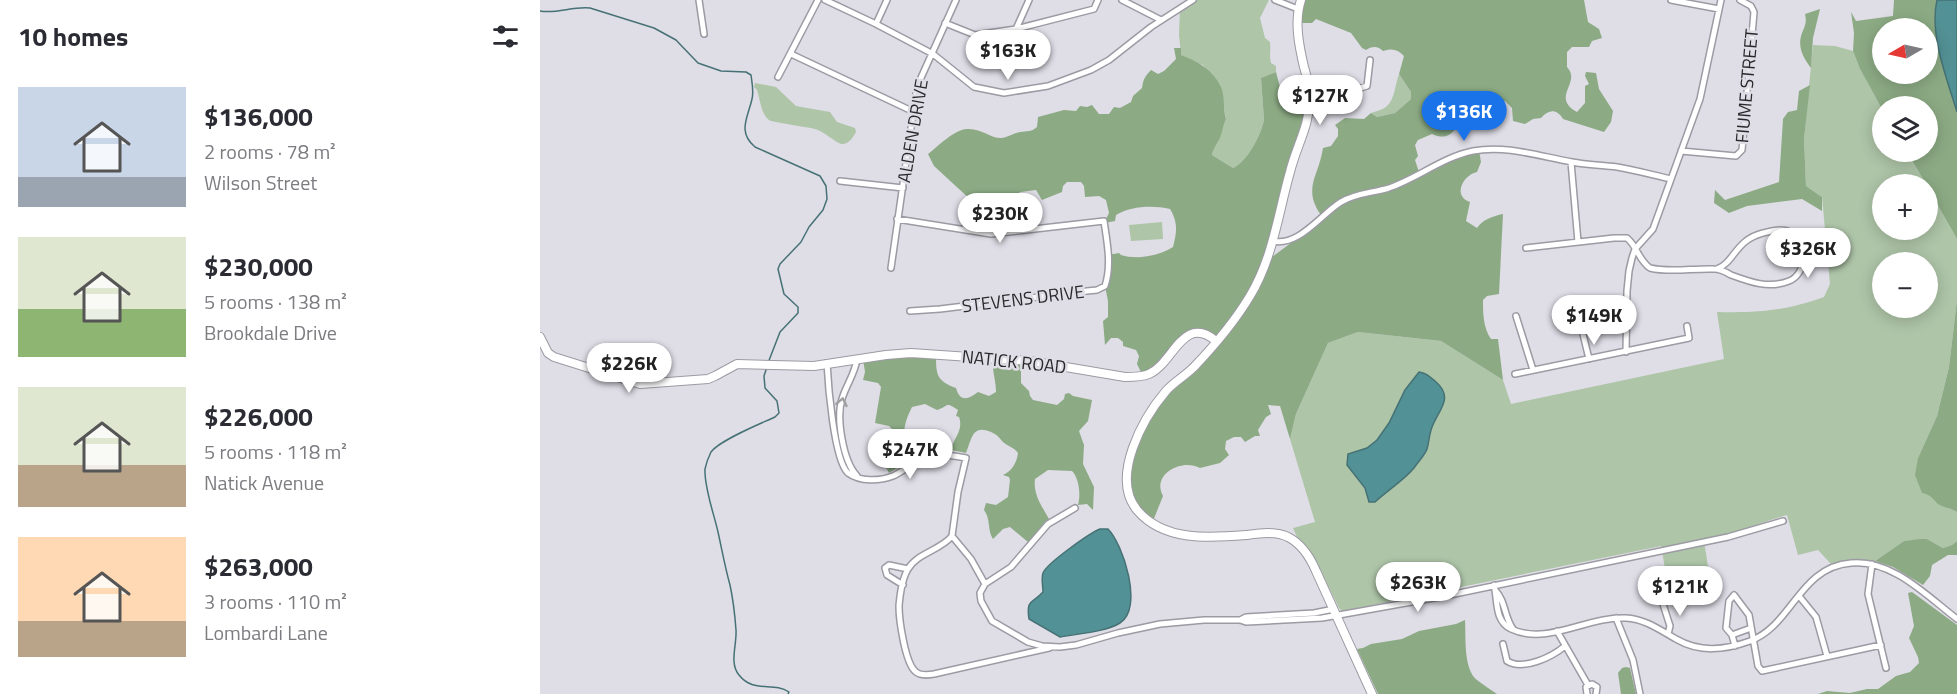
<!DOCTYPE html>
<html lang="en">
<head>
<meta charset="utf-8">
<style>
  body { margin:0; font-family:"Titillium Web",sans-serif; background:#f7f7f7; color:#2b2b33; height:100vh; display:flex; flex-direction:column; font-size:22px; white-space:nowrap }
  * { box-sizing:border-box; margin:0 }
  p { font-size:20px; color:#7c7c81 }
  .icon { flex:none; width:33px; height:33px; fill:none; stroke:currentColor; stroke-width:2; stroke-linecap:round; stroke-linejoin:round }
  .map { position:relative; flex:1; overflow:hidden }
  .panel { display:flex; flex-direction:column; background:#fff; width:540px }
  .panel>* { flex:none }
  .needle { width:39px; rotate:261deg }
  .tools { position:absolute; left:1332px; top:18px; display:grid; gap:12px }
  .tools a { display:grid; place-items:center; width:66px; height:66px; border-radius:50%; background:#fff; box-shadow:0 3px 15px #0003; font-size:30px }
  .price { position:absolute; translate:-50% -51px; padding:0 14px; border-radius:21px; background:#fff; color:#222; font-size:20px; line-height:39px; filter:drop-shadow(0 2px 3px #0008) }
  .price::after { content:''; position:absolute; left:50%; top:36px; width:18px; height:14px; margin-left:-9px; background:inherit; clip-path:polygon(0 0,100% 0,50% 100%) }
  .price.selected { background:#1a73e8; color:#fff }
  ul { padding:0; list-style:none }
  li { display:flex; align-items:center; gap:18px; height:150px; padding:0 18px }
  li span { display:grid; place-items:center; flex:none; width:168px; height:120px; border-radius:0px; color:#555 }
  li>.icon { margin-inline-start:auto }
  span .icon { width:72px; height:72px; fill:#fffc; stroke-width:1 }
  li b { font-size:26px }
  h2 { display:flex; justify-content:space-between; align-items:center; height:72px; padding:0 18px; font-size:26px }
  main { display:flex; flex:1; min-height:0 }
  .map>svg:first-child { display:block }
</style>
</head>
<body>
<main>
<section class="panel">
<h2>10 homes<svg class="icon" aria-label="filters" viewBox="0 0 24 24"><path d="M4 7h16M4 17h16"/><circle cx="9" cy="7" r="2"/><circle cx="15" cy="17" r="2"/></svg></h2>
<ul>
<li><span style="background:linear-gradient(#c9d6e8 75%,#9aa5b1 0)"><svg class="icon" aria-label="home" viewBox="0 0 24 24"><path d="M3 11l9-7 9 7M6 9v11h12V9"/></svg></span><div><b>$136,000</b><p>2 rooms · 78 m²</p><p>Wilson Street</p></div></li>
<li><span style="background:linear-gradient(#dfe7d0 60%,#8fb573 0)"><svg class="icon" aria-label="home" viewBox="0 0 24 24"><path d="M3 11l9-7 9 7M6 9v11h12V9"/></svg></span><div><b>$230,000</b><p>5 rooms · 138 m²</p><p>Brookdale Drive</p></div></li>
<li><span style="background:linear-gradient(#dfe7d0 65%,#b9a48a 0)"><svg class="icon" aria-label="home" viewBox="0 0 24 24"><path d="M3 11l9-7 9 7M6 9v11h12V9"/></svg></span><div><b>$226,000</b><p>5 rooms · 118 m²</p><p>Natick Avenue</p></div></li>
<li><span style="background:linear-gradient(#ffd9b3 70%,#b9a48a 0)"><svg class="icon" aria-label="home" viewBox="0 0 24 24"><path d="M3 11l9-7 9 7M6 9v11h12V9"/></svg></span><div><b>$263,000</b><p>3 rooms · 110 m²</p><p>Lombardi Lane</p></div></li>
</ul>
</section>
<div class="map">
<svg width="1417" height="694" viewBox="0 0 1417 694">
  <rect width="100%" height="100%" fill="#dfdde6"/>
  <path fill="#aec5a8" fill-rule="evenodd" d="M652,0H729L720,18L725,38L730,42C731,50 729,56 731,63L736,66V72L721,78L724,120C721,135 707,162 693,168L672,155L673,148L680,137L682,127L686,119L681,88L663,65L641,55L639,35L640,8Z
    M1273,45L1295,46L1313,51L1320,69L1342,109V152H1367L1386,184H1342V230H1388V188L1417,239V300L1409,367L1397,416L1378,458C1383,473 1386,494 1399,504C1404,508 1411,508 1417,512V541L1412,545L1403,548L1387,539L1364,541L1335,561L1312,559L1291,564L1278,550L1258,555L1247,515C1219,523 1192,535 1164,541L1170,579L1128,585L1121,546L843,603L802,611L799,608L774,557L757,537L753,528L775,522L750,439L756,414L788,343L818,332L901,341L963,380L971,404L1184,359L1177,312C1220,313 1244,311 1284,297L1290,284L1282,197L1266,186L1264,139ZM1342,262H1388V308H1342Z
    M859,74L871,92V99L855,113L837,117L831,113C836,111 842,110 846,107C855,100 855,84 859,74Z
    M215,83L236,87L256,106L290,112L297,122L315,128L316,132C313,137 310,143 303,144C298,145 284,131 275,129C267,127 231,122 229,120C221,114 220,99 217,90L214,87Z
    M622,222L623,239L591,241L589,225Z"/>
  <path fill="#8cab84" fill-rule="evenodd" d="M760,0H1044L1048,22L1059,29L1062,38L1052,41L1049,47H1032L1027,52V67C1042,83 1010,97 1037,112L1045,103V86L1049,84L1045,76L1046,72L1056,73L1059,89L1073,111L1071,122L1064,132L1023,119C1017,109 1009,109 1001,118L993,119L985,124L973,121L972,108L965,101L953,100L946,108L948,118C941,118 934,118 928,120C912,126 913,143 892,134L878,140L875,145L878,156L875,160L879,172L919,155L939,150L941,162L937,172C923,175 912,196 930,202L926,221L937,228C942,220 953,216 963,214L959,294L947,296L943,300C943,313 943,328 951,339H958L963,380L901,341L818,332L788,343L756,414L750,439L740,406L728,405L731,414L726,417L718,430L720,436H715L705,442L701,437H694L686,441L685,449L689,455L680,463L660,468C642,458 611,474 623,496L611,526L592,506L588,452L600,421L610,405L627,386L677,339L650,333L623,362L602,374L597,364L599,356L596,350L583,346V342L578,338H571L565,345L563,321L568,317V301L565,286L568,255L579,253L581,255C597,260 619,256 633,247C637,232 638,222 630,209C613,205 591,206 576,215L575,221L564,223L569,213L566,200L559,196L545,197L544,186L541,182H527L523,186L522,192L502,200L496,190L480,192L477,195V204L472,207L454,208L448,202L432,201L394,166L388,154C399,146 413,130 427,129C442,128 451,139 462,138C468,137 474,133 480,132C487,131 492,132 497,127L498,117L524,110L536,111L540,106L547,107L552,105L559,114H569L574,107L580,108L591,102L593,96L602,88C603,80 605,76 611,70L618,74L624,71L636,59L634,48H641V55C658,61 673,70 681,87C685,96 683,109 686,119C683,125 683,129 681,135C679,142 673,147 672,155L693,168C707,162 721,135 724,120L721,78L736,72L741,91L750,96L757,85L767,81L769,98L732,257L763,234L781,215C762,188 779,176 783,148L791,146L798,136V129L795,125L805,118L824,119L831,113L837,117L855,113L871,99V92L859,74L864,56C858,49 851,48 843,51C838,46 832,46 826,50L822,48L811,33L776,19L772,23H757Z
    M1354,0H1397L1399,52L1417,112V239L1388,188V184H1386L1367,152H1388V106H1342V109L1320,69L1313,51L1314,33L1311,12L1316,21L1353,16ZM1342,28H1388V74H1342Z
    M1280,9L1273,38L1271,68C1263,57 1257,47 1262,33C1265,26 1267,22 1265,14Z
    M1270,85L1264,139L1266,186L1282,197V211L1262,199L1207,206L1189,213L1174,203L1175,190L1185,200L1239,182L1243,119L1248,112L1257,110L1259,91Z
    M1417,300V512C1411,508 1404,508 1398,504C1392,498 1391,495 1382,493L1375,475L1378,458L1397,416L1409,367Z
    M396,356C396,375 397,381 416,388C420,402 428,400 438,392L449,396L456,392C456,380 452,372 453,360L481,362V383L489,391L490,396L493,400L517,405L524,399L525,394L529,393L533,396L552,400L548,421L539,431L544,445L543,464L554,487L553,510L547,504L538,505C541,495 539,478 532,471L508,470L495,479C493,495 502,506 509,519L488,542L470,527L463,529L453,539C447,530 451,519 444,510L446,503L456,505L468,497L470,480L469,477L463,475C472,471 477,462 478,453C474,447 467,446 462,441C458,436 457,435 451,432C432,424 432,439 426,453L411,450C413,438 424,431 419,417L416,416L418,410C405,401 409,406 397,410L385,404L372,407C366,419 357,441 375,447L377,456L349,473L344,464L353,430L349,426L335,423L341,387L338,383L323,380L325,372L323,359Z
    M1380,539H1387L1403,548L1412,545L1417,541V555H1408L1392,565L1390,576L1383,585L1353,567L1335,561L1364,541Z
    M1372,592L1417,625V694H1278L1287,691L1310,693L1327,689H1338L1356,676L1370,672L1379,663L1378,657L1369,638L1374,626L1368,593Z
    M925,620C926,636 923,669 937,680C943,685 950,689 957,694H838L817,649L823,648L831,644L862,639L879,631L916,624Z
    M1086,667L1090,668L1096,694H1081L1078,673L1082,668Z"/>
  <path fill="#529195" stroke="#467275" stroke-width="1.5" d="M1397,0H1417V112C1407,79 1389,34 1397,0Z
    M879,372C886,373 889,376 895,381C916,399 897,410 891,430C889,436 889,443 887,449C885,455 878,462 874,468C863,481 848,490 835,502H829L825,488L807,465L808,454L827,448L837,440L849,423L865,390Z
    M560,529H568C583,544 604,608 580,623C566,632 536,634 520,637L489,619C486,599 492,604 503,592C503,586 501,578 503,573C507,563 550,533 560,529Z"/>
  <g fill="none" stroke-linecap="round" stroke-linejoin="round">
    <path stroke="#467275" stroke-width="1.5" d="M0,11C17,14 33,6 50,8L114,28L136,40L158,63L181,71L206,72L211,75C212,83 214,91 212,99C208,117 197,132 215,147L280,176L286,186L287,199L283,210L269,227L261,242L240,264L238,269L244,294L258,307V313L240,332L228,363
      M227,367L224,376L225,388L237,401L239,413L235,417C220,424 180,440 171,452C169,456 166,464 165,469C164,487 174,514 178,532C182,550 185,567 190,585C193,599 195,616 196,630C197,645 189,663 199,675C214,694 233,681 249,692L248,694"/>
    <g stroke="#9c9aa3" stroke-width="8">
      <path id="street" d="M159,0L164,34
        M285,0L336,24L393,54L434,87L464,93L508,86L551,70L569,60L611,27L653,0
        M582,0L621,20
        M735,0L758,9
        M1131,0L1179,9
        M405,23L435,35L476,29L554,9L558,0
        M336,24L347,0
        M476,29L489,0
        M251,54L374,112
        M238,77L278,0
        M770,89L814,90L827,86L830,60
        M1141,151L1196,156L1202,150L1214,12L1211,6L1200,0
        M1031,162L1038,242
        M300,181L363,188
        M357,219L451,234L564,221C567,242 572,265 565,286L557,290L547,291L400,309L370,311
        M732,241C759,247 780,215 801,202C816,193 833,193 849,188C878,178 903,157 933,151C967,145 998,156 1032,162C1047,165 1062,165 1077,167C1095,170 1113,175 1131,179
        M986,248L1074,238H1087C1097,246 1099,261 1110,268C1130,273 1153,268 1174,269C1180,269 1186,272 1191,275C1210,282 1229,289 1249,281C1268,274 1268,239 1250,232C1241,228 1231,231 1223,233C1195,240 1195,262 1177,269
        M351,268L376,93L380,80L416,0
        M976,316L993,370
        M1043,334L1049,359
        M1086,352L1087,291L1089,271L1092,258L1095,249L1113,229L1160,99L1181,0
        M317,359C315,374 306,385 302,399C296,418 303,461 317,476
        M287,363C288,383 294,461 308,473C320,482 340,481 353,476C360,473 366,468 373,464C390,452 406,454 426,458L418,492L412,536C401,550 377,553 368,569C362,579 360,594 359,606C359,619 365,664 376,672C381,676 388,675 394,674L509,648
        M975,374L1149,338L1147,326
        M412,536L431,559L445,584L440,593L441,601L452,621L488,642L502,646L520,647L536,645L578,633L620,624L664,620H700L706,622L782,618L905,596L1188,537L1243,521
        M1332,564L1328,594L1346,668
        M445,584L471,567L508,524L535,508
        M363,585L347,575L345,568L349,565L368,569
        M954,585C958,600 954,621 971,629C1008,646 1047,616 1086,618C1105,619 1120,630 1136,639C1160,653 1185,650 1210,641C1252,626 1259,567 1311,563C1352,559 1387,596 1417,619
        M955,590C966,601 964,617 973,629
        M1259,596L1276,617L1287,656
        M1122,601L1130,626L1128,634
        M1076,618L1093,660L1100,694
        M700,620L706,617L774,613L794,609
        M1017,631L1048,685
        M1192,635L1211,628
        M963,644L967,661C983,671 1012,657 1025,646
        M1195,646L1192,635L1186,628L1189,601L1194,595L1209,615L1218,666L1222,671L1341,645
        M1047,694L1046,687L1052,684L1057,687L1056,694"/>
    </g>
    <g stroke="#9c9aa3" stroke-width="10">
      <path id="secondary" d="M761,0C754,21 759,46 764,67C767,78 770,87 770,98C769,128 757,144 750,172C738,214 733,258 710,296C695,321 674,346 654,367C645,376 634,382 626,391C603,418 570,477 597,510C624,542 670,538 707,535C721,533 735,531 748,537C762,544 770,557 776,571L832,694
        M0,337L8,353L14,357L100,384L168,379L175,376L197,364L274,366L346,355L371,353L490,361L585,377C592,377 602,377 609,374C633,364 643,313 676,341"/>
    </g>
    <use href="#street" stroke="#fff" stroke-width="5"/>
    <use href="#secondary" stroke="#fff" stroke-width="8"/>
  </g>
  <defs><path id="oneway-chevron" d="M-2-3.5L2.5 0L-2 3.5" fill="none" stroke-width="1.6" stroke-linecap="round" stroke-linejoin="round" transform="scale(1.5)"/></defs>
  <use stroke="#9f9ea0" href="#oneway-chevron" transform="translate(302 402) rotate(-78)"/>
  <g text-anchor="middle" stroke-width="5" stroke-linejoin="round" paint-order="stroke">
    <g font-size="18" fill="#29282b" stroke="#dfdde6">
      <text transform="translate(1207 86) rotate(-85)" y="6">FIUME STREET</text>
      <text transform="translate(373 131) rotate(-80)" y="6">ALDEN DRIVE</text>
      <text transform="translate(483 299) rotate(-7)" y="6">STEVENS DRIVE</text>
      <text transform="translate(474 362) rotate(6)" y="6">NATICK ROAD</text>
    </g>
  </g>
</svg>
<div class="tools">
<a><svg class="needle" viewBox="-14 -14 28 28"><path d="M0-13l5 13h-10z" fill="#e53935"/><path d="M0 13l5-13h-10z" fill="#7c7c81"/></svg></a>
<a><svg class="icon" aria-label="layers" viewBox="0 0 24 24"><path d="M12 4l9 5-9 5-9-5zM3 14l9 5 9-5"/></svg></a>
<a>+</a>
<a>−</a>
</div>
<b class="price" style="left:468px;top:81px">$163K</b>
<b class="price" style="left:780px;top:126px">$127K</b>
<b class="price selected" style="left:924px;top:142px">$136K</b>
<b class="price" style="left:460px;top:244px">$230K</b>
<b class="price" style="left:1268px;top:279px">$326K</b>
<b class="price" style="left:1054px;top:346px">$149K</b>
<b class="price" style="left:89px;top:394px">$226K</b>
<b class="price" style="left:370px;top:480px">$247K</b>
<b class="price" style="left:878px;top:613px">$263K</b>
<b class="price" style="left:1140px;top:617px">$121K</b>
</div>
</main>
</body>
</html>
